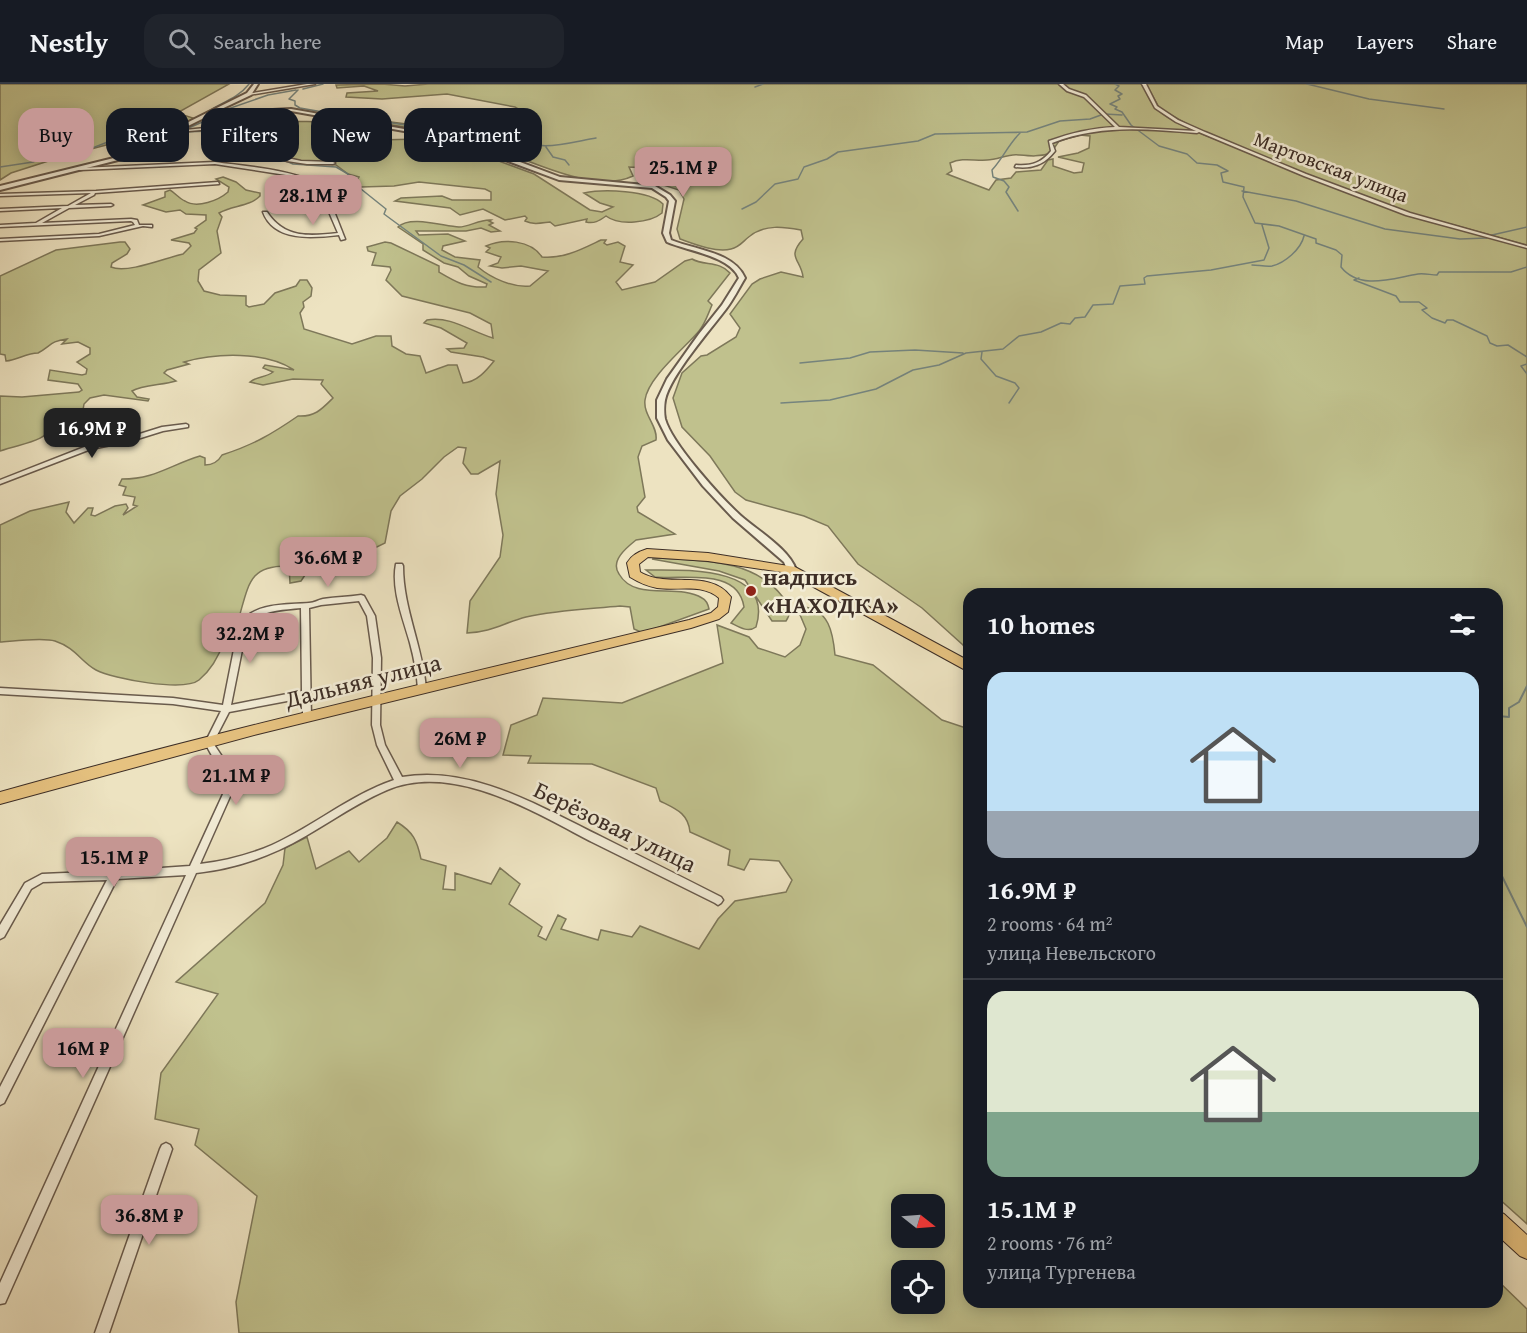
<!DOCTYPE html>
<html lang="en">
<head>
<meta charset="utf-8">
<style>
  body { margin:0; font-family:"Gentium Book Plus",serif; background:#20242c; color:#f1f3f6; height:100vh; display:flex; flex-direction:column; font-size:22px; white-space:nowrap }
  * { box-sizing:border-box; margin:0 }
  p { font-size:20px; color:#9ea1a6 }
  .icon { flex:none; width:33px; height:33px; fill:none; stroke:currentColor; stroke-width:2; stroke-linecap:round; stroke-linejoin:round }
  .map { position:relative; flex:1; overflow:hidden }
  .side { position:absolute; left:963px; top:504px; width:540px; height:720px; display:flex; flex-direction:column; background:#171b24; border-radius:18px; box-shadow:0 3px 15px #0003 }
  .side>* { flex:none }
  .top-card { position:absolute; left:18px; top:24px; width:570px; height:54px; display:flex; gap:12px }
  .needle { width:39px; rotate:107deg }
  .buttons { position:absolute; left:891px; top:1110px; display:grid; gap:12px }
  .buttons a { display:grid; place-items:center; width:54px; height:54px; border-radius:12px; background:#171b24; box-shadow:0 3px 15px #0003; font-size:30px }
  .price { position:absolute; translate:-50% -51px; padding:0 14px; border-radius:12px; background:#c59692; color:#111; font-size:20px; line-height:39px; filter:drop-shadow(0 2px 3px #0008) }
  .price::after { content:''; position:absolute; left:50%; top:36px; width:18px; height:14px; margin-left:-9px; background:inherit; clip-path:polygon(0 0,100% 0,50% 100%) }
  .price.selected { background:#222; color:#fff }
  ul { padding:0; list-style:none }
  li { display:grid; align-content:center; gap:12px; height:318px; padding:0 24px }
  li+li { border-top:2px solid #363941 }
  li span { display:grid; place-items:center; height:186px; border-radius:18px; color:#555 }
  li>.icon { margin-inline-start:auto }
  span .icon { width:108px; height:108px; fill:#fffc; stroke-width:1 }
  li b { font-size:26px }
  h2 { display:flex; justify-content:space-between; align-items:center; height:72px; padding:0 24px; font-size:26px }
  .chip { padding:0 21px; border-radius:18px; background:#171b24; box-shadow:0 3px 15px #0003; font-size:21px; line-height:54px }
  .chip.selected { background:#c59692; color:#111 }
  header { display:flex; align-items:center; gap:36px; box-sizing:border-box; height:84px; padding:0 30px; background:#171b24; border-bottom:2px solid #363941 }
  header strong { font-size:28px }
  nav { display:flex; gap:33px; margin-inline-start:auto; font-size:21px }
  .search { width:420px; height:54px; background:#20242c; display:flex; align-items:center; gap:15px; box-sizing:border-box; padding:0 21px; border-radius:18px; color:#9ea1a6; font-size:22px }
  .map>svg:first-child { display:block }
</style>
</head>
<body>
<header>
<strong>Nestly</strong>
<div class="search"><svg class="icon" aria-label="search" viewBox="0 0 24 24"><circle cx="10" cy="10" r="6"/><path d="M15 15l6 6"/></svg>Search here</div>
<nav><a>Map</a><a>Layers</a><a>Share</a></nav>
</header>
<div class="map">
<svg width="1527" height="1249" viewBox="0 0 1527 1249">
  <rect width="100%" height="100%" fill="#ede3c1"/>
  <filter id="stains"><feTurbulence type="fractalNoise" baseFrequency=".00333" numOctaves="4"/><feColorMatrix values="0 0 0 0 .2 0 0 0 0 .09 0 0 0 0 .02 0 0 0 .5 -.17"/></filter>
  <radialGradient id="worn" r=".72"><stop offset=".6" stop-color="#630" stop-opacity="0"/><stop offset="1" stop-color="#630" stop-opacity=".3"/></radialGradient>
  <path fill="#c0c18d" stroke="#7e785a" stroke-width="1.5" fill-rule="evenodd" d="M0,0H229L177,29L193,34L187,40L64,72L11,89L0,96Z
    M382,0L405,2L428,0H1140L1144,1C1151,31 1176,38 1202,50L1408,131L1527,164V1140L1497,1113V510H969V570L963,561L922,524L858,480L828,442L804,432L746,416L735,408L710,372L682,343L673,314L682,289L701,272L707,271L736,253L740,244L730,230L752,200L760,195L781,188L803,193C801,175 786,174 803,155L801,146C784,143 765,140 750,152C743,157 740,163 731,165C716,169 694,160 680,155L677,145L684,115L679,106L651,97V84L629,83L633,92C593,111 526,74 488,62C453,51 416,45 380,39L375,36L501,52L506,48V45L490,42L483,38L520,26L515,23L447,10L382,15L346,13L347,9L378,7L364,2L337,4L336,1ZM1080,51L1090,52L1089,64L1078,69L1058,73L1084,79L1082,88L1074,89L1053,82V75L1048,76L1041,86L1016,88L1011,94L996,96L989,106L947,90L952,87L950,79C963,73 974,77 987,76C998,76 1009,69 1019,71C1030,72 1040,73 1051,69L1059,57Z
    M1146,0H1527V161L1410,129L1312,93L1189,41L1160,25Z
    M265,28C272,31 281,36 289,37C304,39 326,33 337,47L360,48L359,51L378,56L419,55L464,64L534,90L590,126L602,128L613,123L600,119L584,109C603,105 649,106 663,120L662,129C650,139 619,142 606,132C599,137 594,140 586,138L587,135L555,142L550,138C541,139 534,141 525,137L527,134L525,132L505,136L483,125L460,131L450,124L395,117L401,114L442,112L452,116H491V108L485,105L419,98L394,102L361,103L356,98L359,93L348,90L336,81L290,77L214,50L216,47L255,29Z
    M223,93L236,98L246,106L260,109V112C249,123 233,121 219,129L222,133L217,147L221,169L199,186L198,197L204,207L220,211L246,212V221L249,223L264,220L275,209L296,202L300,196H307L312,204L311,212L303,218L304,223L300,229L304,245L352,260L376,252H391L392,262L406,270L420,272L426,289L448,281H457L463,299C477,298 486,287 494,277L483,273L451,268L447,265L464,264L467,259L441,244L424,239L427,236C452,232 469,247 493,254L491,240L470,229L402,212L386,196L391,186L390,183L372,181L376,169L368,167L367,163L385,158L391,159L439,182V188C456,198 466,204 486,203L487,200L469,192L458,183L444,179L423,166V160L398,143C410,131 443,142 459,143C469,143 480,135 491,136L489,137L493,139L489,141L500,147L491,148L481,144L466,147H416L419,151L448,150L465,157L443,162L442,166L455,173L480,176L478,183C491,194 513,204 530,202L548,187L521,182L502,184L490,182L498,179L501,173L486,168L490,164L486,162C503,154 531,156 542,173C564,175 582,165 601,156H606L604,159L607,161L618,158L625,162L620,178L633,181L616,198L622,206L655,198L685,177L692,175C704,182 720,177 730,189L708,217L712,221C708,230 705,240 699,247C685,264 648,293 645,316C643,331 658,342 656,356L642,362L638,373L645,413L637,423L638,428L675,450L636,456C626,464 610,477 619,490C635,518 678,499 702,514C706,516 708,520 709,525L643,549L634,545L630,523L620,522C588,525 556,526 526,533C503,539 492,548 467,549L470,517L500,473L503,451L496,410L500,377L478,390H471L463,379L466,364L458,363L444,373L422,395L400,412L391,427L385,459L352,475L344,485L325,494L317,484L309,485L301,497L290,499L289,482C251,481 249,498 240,530L211,535L224,557C219,572 211,586 199,596C184,608 113,595 96,586C81,578 76,564 55,557C43,553 14,557 0,558V441L30,427L69,418L66,428L74,439L88,424H93L91,431L95,432L115,422L126,420L128,424L123,431L137,422L133,421L135,413L123,411L126,403L119,401L122,395C155,395 170,381 200,372L205,374V381C213,381 218,378 222,371C253,361 272,350 298,332C315,333 322,325 333,314L321,300L323,296L293,295L263,301L250,298C257,292 265,294 273,288L263,284L265,281L294,286C265,267 216,269 184,278L189,280L167,286L164,289L176,297C163,301 142,301 132,307L137,313L149,315L148,317L104,311L90,314L84,320L83,326L86,329L82,334L60,337C42,360 26,358 0,367V312L22,313L79,308L82,306L78,300L48,296L50,286L82,291L86,290L87,285L77,278L90,270V264L78,258L62,260L67,255C50,257 51,262 38,269C26,269 18,276 6,277L5,271L0,270V192L56,166L120,158H125L130,165L127,170L112,179L111,183C127,190 165,174 183,170L191,162L189,159L171,156L194,149L197,145L195,144L206,136V131L186,130L180,126L166,128L143,121L165,113V108L170,106C175,109 180,115 185,117C197,125 219,116 228,108L229,103L216,95Z
    M660,474C703,477 753,475 782,512C789,521 793,527 786,537H772L745,496L719,487L652,475Z
    M646,486C683,486 775,481 756,543C748,549 739,543 731,539L744,523C738,483 684,496 655,493Z
    M803,523C829,525 833,549 835,571L873,581L942,636L969,645V1218H1497V1196L1527,1225V1249H239L236,1218L257,1112L195,1061L199,1045L155,1035L161,989L218,910L176,898L265,819L283,781L285,764L307,753L316,785L349,767L359,778L387,754L397,738C413,748 417,756 421,775L446,782L443,805L455,806V789L491,800L500,784L520,800L509,820L542,843L538,852L546,856L558,831L566,835L561,845L598,856L601,846L632,853L640,842L699,865L718,835L735,817L786,808L792,796L779,777L750,775L744,786L728,781L730,766L690,748C688,729 676,725 660,717L656,704L592,680L528,679L531,672L503,671L511,641L537,631L543,614L622,619L723,579L717,541L749,553L758,564L785,573L800,561L806,545L798,526ZM902,1120H934V1154H902ZM902,1186H934V1220H902Z"/>
  <g fill="none" stroke-linecap="round" stroke-linejoin="round">
    <path stroke="#75847e" stroke-width="1.5" d="M1115,0L1119,2L1115,6L1122,10L1118,12L1120,15L1110,20L1117,23L1115,25L1122,28L1131,41L1159,62L1187,70L1197,79L1217,81L1228,87L1221,89L1223,98L1244,103L1243,113L1255,139L1279,142L1316,155V159L1336,166L1342,171L1341,183C1360,207 1393,194 1418,190C1424,189 1431,191 1437,191L1439,188H1511L1527,183
      M1307,0L1369,15L1444,25
      M755,3L763,0
      M303,5L323,0
      M298,6L289,15L295,17V21L300,24L363,35
      M222,27L268,11L296,6
      M1105,30L1122,31
      M199,34C214,20 236,17 249,0
      M373,36L444,47L511,51C536,70 567,59 596,54
      M184,46L214,33
      M181,48L213,47L217,54L231,64L267,69L293,80L336,83L348,90L356,101L386,125L384,130L441,172L464,181L491,198
      M546,63L553,73L565,76L569,81
      M0,83L33,78L48,71L95,63L138,46L147,48L191,37
      M1242,107L1296,117L1385,145L1460,155L1487,154
      M742,125L756,118L775,100L798,95L804,83L827,75L838,68L918,57L935,50L1027,48L1060,37L1090,35L1101,31
      M1018,127L1006,108L1009,103L1004,97L993,93L992,86C1003,74 1008,61 1020,49
      M1492,151L1527,143
      M1252,181C1258,181 1266,183 1272,182C1285,179 1301,165 1304,152
      M1359,194L1354,196L1396,212L1400,218H1419L1427,224L1422,226L1432,234L1445,239L1447,236H1453L1487,252L1490,259L1497,262L1508,261L1527,273
      M982,268L981,275L996,292L1015,299L1019,304L1009,319
      M800,279L850,274L870,268L915,266L963,269
      M1527,280L1521,282L1527,290
      M781,319L830,316L876,305L913,286L939,281L966,269L1003,265L1019,252L1041,248L1061,239L1070,240L1075,234L1085,233L1093,221L1113,220L1120,202L1145,200L1144,194L1147,192L1211,186L1264,176L1269,164L1262,141"/>
    <path stroke="#75847e" stroke-width="2" d="M1497,652L1498,632L1509,633V624L1519,618L1527,602
      M1497,782L1527,843"/>
    <g stroke="#695b4d" stroke-width="3">
      <path id="minor" d="M307,0H315L249,11L247,10Z
        M1059,0H1063L1069,5L1086,11L1119,43L1196,47L1176,38L1155,24L1142,0H1146L1157,22L1178,36L1205,48L1306,90L1410,129L1527,162V164L1406,131L1304,92L1199,48L1197,49C1146,45 1101,40 1052,59L1055,67C1044,81 1032,85 1015,83L1016,81C1032,82 1041,79 1051,67L1049,57C1071,49 1092,44 1115,43L1084,13L1067,7Z
        M225,42L231,52L283,73L301,77L333,78L335,79L333,80H307L287,77L229,54L224,44L177,48L175,47Z
        M215,78C242,82 303,86 322,104C328,110 341,145 345,155L341,156L339,151C313,154 274,158 263,128H267C285,155 309,152 338,149L320,107L309,99L286,91L215,80L80,86L78,85L80,84Z
        M218,98L219,100L95,109L94,111L75,121L111,120L113,121L111,122L69,124L42,139L131,135L137,136L139,141H152V143L143,142L99,152L0,157V155L99,150L135,141L133,138L131,137L0,143V141L36,139L62,124L0,127V125L68,122L91,109L0,112V110L96,107Z
        M186,340L188,341V343L163,347L131,357L91,365L0,400V396L87,362L130,353L162,343Z
        M396,480H402L403,482C403,525 423,563 426,605L422,608L418,605C417,589 414,574 410,559C403,534 391,505 396,480Z
        M361,511L364,512L375,532L381,574L380,641L385,661L402,693C473,681 540,723 602,753C642,773 682,793 721,813L723,816L721,819L718,821L715,819C674,799 633,778 592,758C534,728 454,678 387,706C349,722 316,749 279,766C253,778 225,786 196,789L5,1219L0,1220V1199L186,791L117,795L4,1019L0,1021V1003L107,796L43,798L31,805L4,853L0,855V841L25,799L42,790L112,787L115,786L118,787L190,782L224,708L221,688L205,659L221,627L173,620L0,610V604L173,614L223,621L239,540C256,518 285,521 309,519C314,519 318,516 323,515C336,513 348,513 361,511ZM359,517L367,532L373,574L372,641L377,661L394,696C350,711 314,742 272,761C249,771 224,777 200,780L232,708L229,688L223,674L213,659L229,628L303,614V634L304,636H310L311,634L309,524L321,521ZM301,524L302,607L231,621L247,541C261,526 281,526 301,524Z
        M166,1059L170,1061L172,1065L109,1249H95L160,1065L162,1061Z"/>
    </g>
    <g stroke="#695b4d" stroke-width="4">
      <path id="tertiary" d="M254,0H258L251,11L213,29L291,25L421,48L469,59L560,93L655,102L670,111L675,117L669,149L671,156C695,166 734,168 745,194C739,204 733,216 726,225C710,246 670,292 665,316C664,321 664,330 665,335C672,360 721,414 741,432C758,447 789,465 796,486L794,488H788L784,478L733,434L703,402L668,356L657,334V316L667,295L699,250L722,221L739,194C730,172 688,167 667,158L663,149L669,117L666,113L652,104L559,96L465,61L421,50L291,27L208,32L122,75L0,106V102L118,73L247,9Z"/>
    </g>
    <g stroke="#3d2e26" stroke-width="2">
      <path id="primary" d="M647,465L708,469L795,483L969,577V588L788,489L708,477L648,473L639,480L640,488C667,505 710,484 731,513L728,528L719,535L691,544L258,650L0,720V708C228,644 459,592 689,536L711,529L718,523L719,514C702,499 678,507 657,504C647,502 638,498 630,493L627,479C632,471 638,468 647,465Z
        M1497,1127L1504,1130L1527,1151V1175L1520,1172L1497,1151Z"/>
    </g>
    <use href="#minor" fill="#f3edd7" fill-rule="evenodd"/>
    <use href="#tertiary" fill="#f3edd7" fill-rule="evenodd"/>
    <use href="#primary" fill="#e6c280" fill-rule="evenodd"/>
  </g>
  <circle fill="#8f2418" stroke="#f3edd7" stroke-width="2" cx="751" cy="507" r="6"/>
  <g text-anchor="middle" stroke-width="5" stroke-linejoin="round" paint-order="stroke">
    <g font-size="20" fill="#3d2e26" stroke="#f3edd7">
      <text transform="translate(1331 83) rotate(21)" y="7">Мартовская улица</text>
    </g>
    <g font-size="24" font-weight="bold" fill="#3d2e26" stroke="#f3edd7" text-anchor="start">
      <text x="763" y="501">надпись<tspan x="763" dy="28">«НАХОДКА»</tspan></text>
    </g>
    <g font-size="24" fill="#3d2e26" stroke="#f3edd7">
      <text transform="translate(363 597) rotate(-14)" y="8">Дальняя улица</text>
      <text transform="translate(615 743) rotate(26)" y="8">Берёзовая улица</text>
    </g>
  </g>
  <rect width="100%" height="100%" filter="url(#stains)"/>
  <rect width="100%" height="100%" fill="url(#worn)"/>
</svg>
<div class="buttons">
<a><svg class="needle" viewBox="-14 -14 28 28"><path d="M0-13l5 13h-10z" fill="#e53935"/><path d="M0 13l5-13h-10z" fill="#9ea1a6"/></svg></a>
<a><svg class="icon" aria-label="locate" viewBox="0 0 24 24"><circle cx="12" cy="12" r="6"/><path d="M12 2v4M12 18v4M2 12h4M18 12h4"/></svg></a>
</div>
<b class="price" style="left:683px;top:114px">25.1M ₽</b>
<b class="price" style="left:313px;top:142px">28.1M ₽</b>
<b class="price selected" style="left:92px;top:375px">16.9M ₽</b>
<b class="price" style="left:328px;top:504px">36.6M ₽</b>
<b class="price" style="left:250px;top:580px">32.2M ₽</b>
<b class="price" style="left:460px;top:685px">26M ₽</b>
<b class="price" style="left:236px;top:722px">21.1M ₽</b>
<b class="price" style="left:114px;top:804px">15.1M ₽</b>
<b class="price" style="left:83px;top:995px">16M ₽</b>
<b class="price" style="left:149px;top:1162px">36.8M ₽</b>
<div class="top-card">
<a class="chip selected">Buy</a>
<a class="chip">Rent</a>
<a class="chip">Filters</a>
<a class="chip">New</a>
<a class="chip">Apartment</a>
</div>
<section class="side">
<h2>10 homes<svg class="icon" aria-label="filters" viewBox="0 0 24 24"><path d="M4 7h16M4 17h16"/><circle cx="9" cy="7" r="2"/><circle cx="15" cy="17" r="2"/></svg></h2>
<ul>
<li><span style="background:linear-gradient(#bfe0f5 75%,#9aa5b1 0)"><svg class="icon" aria-label="home" viewBox="0 0 24 24"><path d="M3 11l9-7 9 7M6 9v11h12V9"/></svg></span><div><b>16.9M ₽</b><p>2 rooms · 64 m²</p><p>улица Невельского</p></div></li>
<li><span style="background:linear-gradient(#dfe7d0 65%,#7fa58c 0)"><svg class="icon" aria-label="home" viewBox="0 0 24 24"><path d="M3 11l9-7 9 7M6 9v11h12V9"/></svg></span><div><b>15.1M ₽</b><p>2 rooms · 76 m²</p><p>улица Тургенева</p></div></li>
</ul>
</section>
</div>
</body>
</html>
